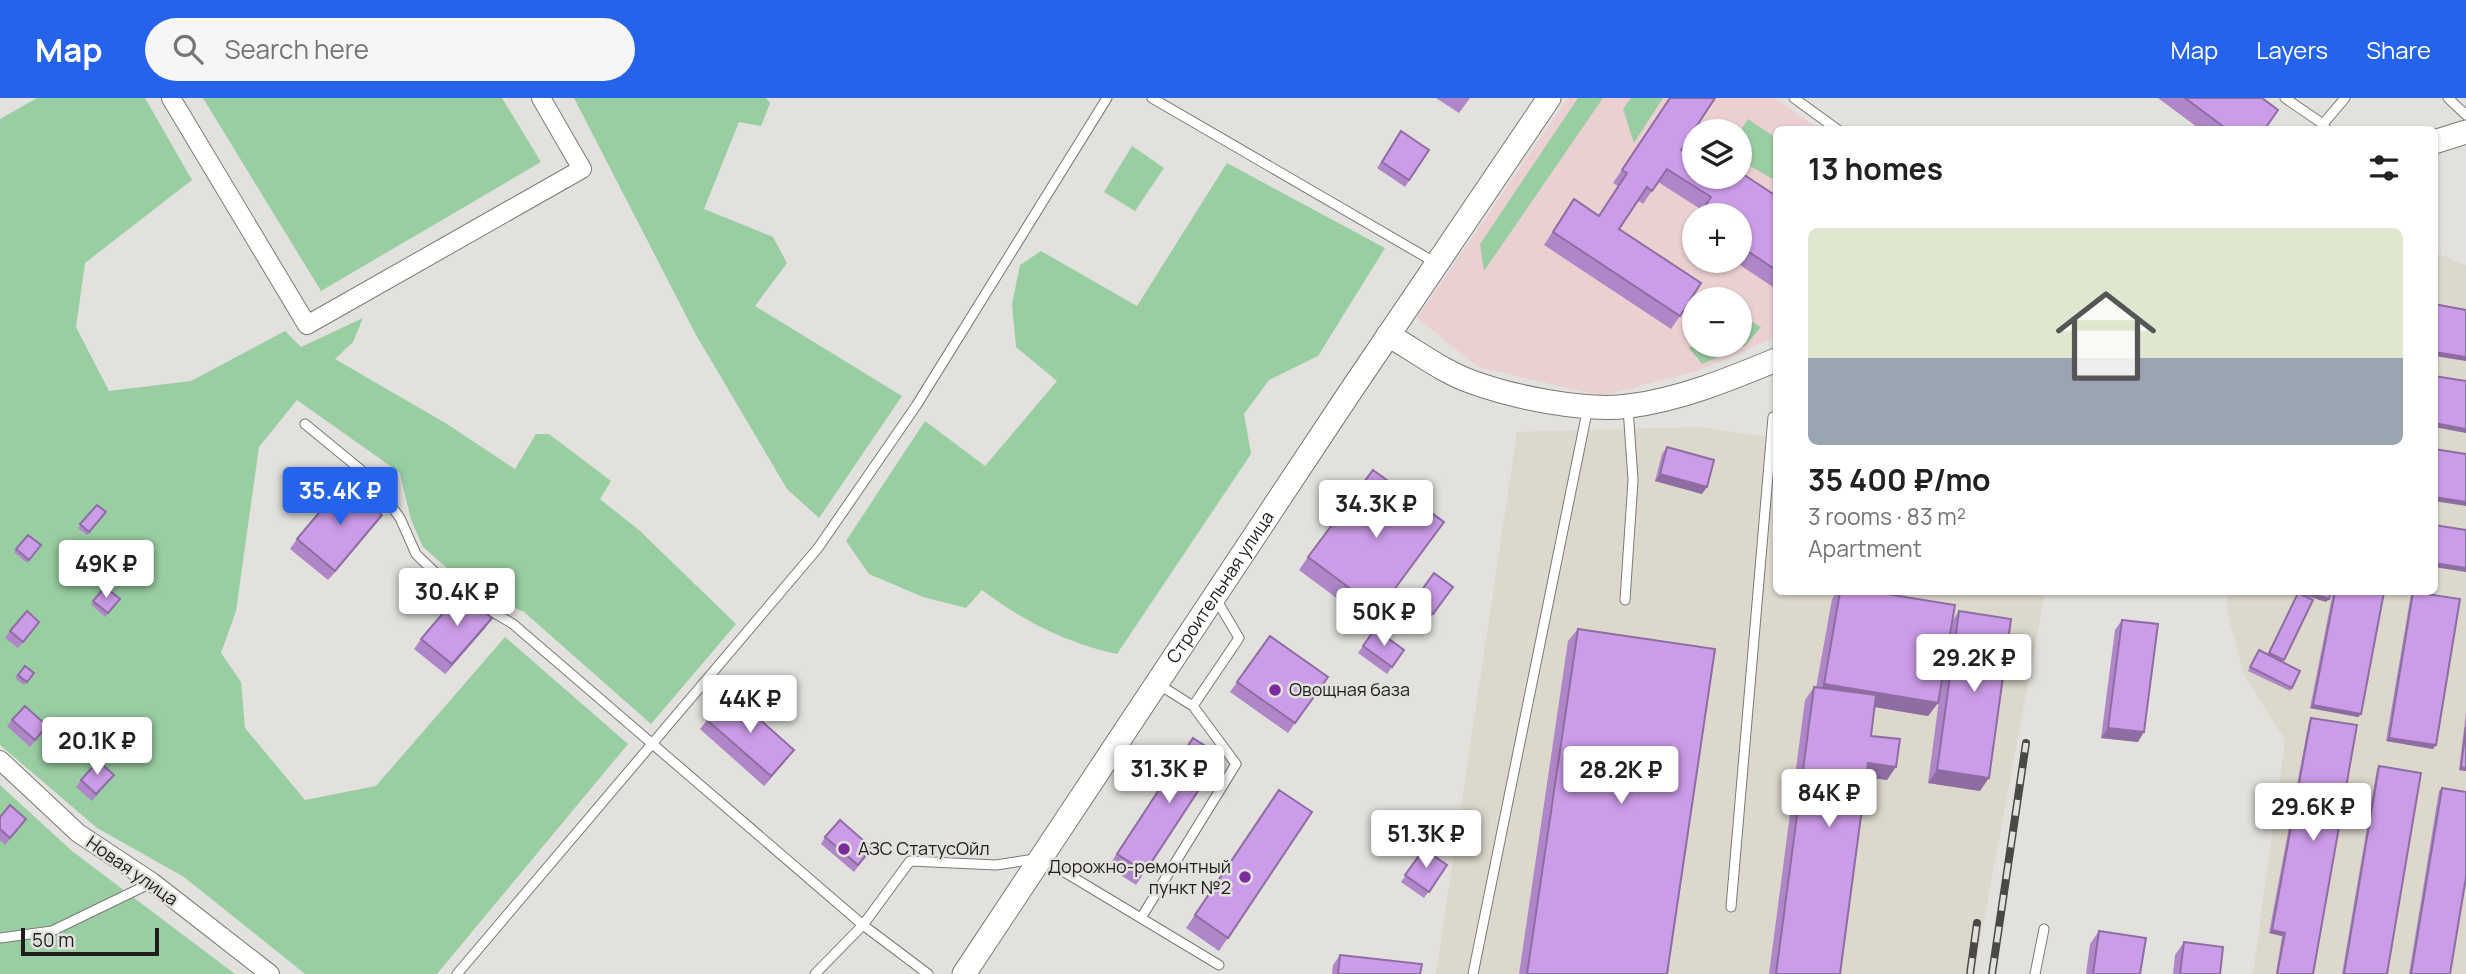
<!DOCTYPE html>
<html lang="en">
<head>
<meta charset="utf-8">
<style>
  body { margin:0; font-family:Manrope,sans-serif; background:#f6f6f6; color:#202124; height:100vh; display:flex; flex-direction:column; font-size:26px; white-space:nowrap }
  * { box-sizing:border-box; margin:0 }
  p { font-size:23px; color:#757577 }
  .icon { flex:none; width:38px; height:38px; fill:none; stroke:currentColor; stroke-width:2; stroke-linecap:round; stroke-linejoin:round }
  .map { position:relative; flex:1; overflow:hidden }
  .panel { position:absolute; left:1773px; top:28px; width:665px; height:469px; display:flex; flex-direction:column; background:#fff; border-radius:10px; box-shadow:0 2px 5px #0004 }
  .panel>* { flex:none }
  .buttons { position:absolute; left:1682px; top:21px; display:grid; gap:14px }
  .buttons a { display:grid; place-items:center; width:70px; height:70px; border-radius:50%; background:#fff; box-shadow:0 2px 5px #0004; font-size:35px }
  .scale { position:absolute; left:21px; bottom:18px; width:138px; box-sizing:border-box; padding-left:7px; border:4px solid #1f1e1c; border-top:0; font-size:19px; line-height:24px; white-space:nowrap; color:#1f1e1c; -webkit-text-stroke:5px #e3e1dd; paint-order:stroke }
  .price { position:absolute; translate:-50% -60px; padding:0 16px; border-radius:7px; background:#fff; color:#222; font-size:23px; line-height:46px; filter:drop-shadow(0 2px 4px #0008) }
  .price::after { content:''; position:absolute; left:50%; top:42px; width:21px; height:16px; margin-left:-10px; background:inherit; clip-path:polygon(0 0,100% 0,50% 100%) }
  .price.on { background:#2563eb; color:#fff }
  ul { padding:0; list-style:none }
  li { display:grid; align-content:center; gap:14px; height:371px; padding:0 35px }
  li+li { border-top:2px solid #e0e0e0 }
  li span { display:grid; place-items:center; height:217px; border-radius:10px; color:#555 }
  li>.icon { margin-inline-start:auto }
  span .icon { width:126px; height:126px; fill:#fffc; stroke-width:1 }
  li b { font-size:30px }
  h2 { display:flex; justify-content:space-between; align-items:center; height:84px; padding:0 35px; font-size:30px }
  header { display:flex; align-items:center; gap:42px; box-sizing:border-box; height:98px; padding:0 35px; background:#2563eb; color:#fff }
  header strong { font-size:33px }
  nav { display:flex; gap:38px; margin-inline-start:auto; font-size:24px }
  .search { width:490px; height:63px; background:#f6f6f6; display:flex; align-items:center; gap:18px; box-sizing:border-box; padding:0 24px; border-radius:38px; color:#757577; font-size:26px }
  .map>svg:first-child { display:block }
</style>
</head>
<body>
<header>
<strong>Map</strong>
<div class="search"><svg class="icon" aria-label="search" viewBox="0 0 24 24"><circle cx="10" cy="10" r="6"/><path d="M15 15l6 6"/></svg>Search here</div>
<nav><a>Map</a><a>Layers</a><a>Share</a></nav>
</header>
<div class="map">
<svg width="2466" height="876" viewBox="0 0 2466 876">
  <rect width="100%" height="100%" fill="#e3e1dd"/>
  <path fill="#ddd8cc" d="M2434,154L2466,167V876H2253L2285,642L2244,577L2227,513V494H2434Z
    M1698,329L1776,340V494H2045L1974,876H1436L1517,334Z"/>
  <path fill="#ebd0d1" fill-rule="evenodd" d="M1568,0H1775L1819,31L1776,32V239L1697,273L1601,298L1478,269L1417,220ZM1694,33H1740V79H1694ZM1694,117H1740V163H1694ZM1694,201H1740V247H1694Z"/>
  <path fill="#99cea3" d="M37,0H145L192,82L85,165L76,229L109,293L191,283L285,233L301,249L363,220L353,244L335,261L447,326L515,371L536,336H549L611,383L600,401L639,432L736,526L651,626L524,514L469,489L423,449L411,422L400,375L297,302L259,349L236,513L221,555L241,584L245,630L305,702L376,688L505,539L628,646L437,876H305L184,779L97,730L0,647V21Z
    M203,0H502L541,64L321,193Z
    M574,0H766L770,5L761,28L739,24L704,111L773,139L787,165L755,208L902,298L819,420L787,391L696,237Z
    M1578,0H1603L1484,173L1480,146Z
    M1631,0H1663L1634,45L1623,11Z
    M1748,21L1776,40V83L1740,62V33Z
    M1132,48L1164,70L1135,113L1104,94Z
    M1227,65L1385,150L1318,258L1269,282L1244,316L1251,356L1117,556C1066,545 1023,523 982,492L966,510L923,499L869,476L846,443L925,323L985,368L1057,283L1016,249L1012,206L1020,167L1041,153L1137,208Z
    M1740,217L1761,229L1746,247L1702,266L1689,250L1694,246L1740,247Z
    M0,687L72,753L235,876H0Z"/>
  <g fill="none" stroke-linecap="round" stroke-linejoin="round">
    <g stroke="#7b7975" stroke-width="11">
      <path id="service" d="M1152,0L1436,165
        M1794,0L1838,32
        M2285,0L2323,26
        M2448,0L2466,17
        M2327,32L2323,26L2345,0
        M305,326L372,381L400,420L416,456L449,488L513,526L863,827L815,876
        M1625,502L1633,382L1628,310
        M1158,586L1193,608L1239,540L1216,501
        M1731,809L1773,319
        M1141,820L1236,666L1193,608
        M0,840L52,833L151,785
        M457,876L818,450L916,308L1107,0
        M928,876L863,827L910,763L996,767L1041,760L1219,867
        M1473,876L1588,309
        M2035,876L2044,831"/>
    </g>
    <g stroke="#7b7975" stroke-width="20">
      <path id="minor" d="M171,0L307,227L582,71L541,0
        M0,662L78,735L152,784L270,876"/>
    </g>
    <g stroke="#7b7975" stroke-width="25">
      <g id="tertiary">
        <path d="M2434,44L2466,34"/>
        <path d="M1388,237C1415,252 1443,274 1472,284C1513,299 1585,314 1629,308C1679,302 1730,281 1776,262"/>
        <path id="s1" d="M964,876L1348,297L1549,0"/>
      </g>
    </g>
    <use href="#service" stroke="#fff" stroke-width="9"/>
    <use href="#minor" stroke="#fff" stroke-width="18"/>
    <use href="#tertiary" stroke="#fff" stroke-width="23"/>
    <g stroke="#4a4946" stroke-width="8">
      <path id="rail" d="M1970,876L1977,825
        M1992,876L2026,645"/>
    </g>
    <use href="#rail" stroke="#e3e1dd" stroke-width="5" stroke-dasharray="16" stroke-linecap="butt"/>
  </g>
  <path fill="#af86c7" d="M1436,0H1470L1459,15Z
    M1670,0L1681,52L1723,80L1724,79H1740L1776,98V191L1734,163H1740V117L1702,112L1658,84L1643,106L1638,102L1619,131L1680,218L1671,231L1544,147L1565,114L1599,118L1618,88L1613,85Z
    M2158,0H2262L2264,32H2201Z
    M1401,33L1429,52L1405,89L1377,70Z
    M1694,124V136L1688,133Z
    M1667,349L1702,396L1655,383L1662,356Z
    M97,407L106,414L87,437L78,430Z
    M382,417L375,426L328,482L290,451L297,441Z
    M1444,424L1370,525L1299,472L1308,459Z
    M28,437L41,447L27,465L14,454Z
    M1434,475L1453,489L1428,523L1409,509Z
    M105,489L120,501L105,519L91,506Z
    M1837,494H1874L1952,523L1959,513L1980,693L1928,685L1943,572L1938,605L1928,618L1875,609L1871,638L1887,682L1866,679L1840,876H1769L1805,602L1814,589L1816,590L1832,501Z
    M2333,494H2384L2361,616L2358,619L2310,610Z
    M2413,494L2433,651L2386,643L2411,496Z
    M2298,495L2313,502L2282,564L2292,590L2290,593L2248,573L2259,552L2267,557Z
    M492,520L485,530L445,576L414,551L421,541Z
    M2122,522L2138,644L2101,640L2115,532Z
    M39,524L18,550L5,540L10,533Z
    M1375,531L1404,552L1387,576L1358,555Z
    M1578,531L1667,876H1519L1568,543Z
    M1270,538L1328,579L1288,635L1230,594Z
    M25,568L34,575L24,587L15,580Z
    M2466,614V673L2459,672Z
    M2311,620L2313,876H2276L2282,838L2269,835L2309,623Z
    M12,622L47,628L30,649L7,628Z
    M707,622L794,652L787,661L764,688L700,631Z
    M1193,640L1145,774L1136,787L1108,769Z
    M2379,668L2387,876H2342L2377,671Z
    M114,677L92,703L76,689L81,682Z
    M2442,690L2450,876H2409L2439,693Z
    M1279,692L1312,714L1219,853L1186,830Z
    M0,719L22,727L5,747L0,742Z
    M825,739L872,750L854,774L821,746Z
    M1424,751L1447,767L1424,800L1401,784Z
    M2099,833L2140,876H2086L2090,846Z
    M2184,844L2220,876H2173L2175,857Z
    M1340,857L1420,876H1332L1333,867Z"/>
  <path fill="#8e6da2" d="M2434,254L2466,259V263L2434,258Z
    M2434,325L2466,331V335L2434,329Z
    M1660,376L1707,389L1702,396L1655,383Z
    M2434,399L2466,404V408L2434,403Z
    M382,417L375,426L328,482L335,473Z
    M2434,465L2466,470V474L2434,469Z
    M2294,494H2307L2329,501L2326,504Z
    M492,520L485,530L445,576L452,566Z
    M1824,586L1938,605L1928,618L1815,599Z
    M2313,607L2361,616L2358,619L2310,610Z
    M2108,630L2144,634L2138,644L2101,640Z
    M2389,640L2436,647L2433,651L2386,643Z
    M794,652L787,661L764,688L771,678Z
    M1868,665L1896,669L1887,682L1859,678Z
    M2461,669L2466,670V673L2459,672Z
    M1937,672L1989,680L1980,693L1928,685Z
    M2272,832L2285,835L2282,838L2269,835Z"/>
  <path fill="#cb9ce7" stroke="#8e6da2" stroke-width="2" d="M1670,0H1715L1681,52L1694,61V79H1721L1724,80L1725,79H1740V74L1776,98V172L1740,148V117H1699L1711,99L1667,71L1652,93L1647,89L1619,131L1701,185L1680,218L1553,134L1574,101L1599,118L1627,75L1622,72Z
    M2185,0H2262L2278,12L2264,32H2228Z
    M1401,33L1429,52L1409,82L1382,64Z
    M2434,206L2466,212V259L2434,254Z
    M2434,278L2466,283V331L2434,325Z
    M1667,349L1714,362L1707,389L1660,376Z
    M2434,351L2466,356V404L2434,399Z
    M1373,372L1444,424L1379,512L1308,459Z
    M344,385L382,417L335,473L297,441Z
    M97,407L106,414L89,434L80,426Z
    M2434,427L2466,432V470L2434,465Z
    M28,437L41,447L29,462L16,451Z
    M1434,475L1453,489L1433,516L1414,503Z
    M105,489L120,501L108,515L93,503Z
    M461,494L492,520L452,566L421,541Z
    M1840,494H1874L1955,507L1938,605L1824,586Z
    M2307,494H2331L2329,501Z
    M2335,494H2384L2361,616L2313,607Z
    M2413,494L2460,501L2436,647L2389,640Z
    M2298,495L2313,502L2284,562L2269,555Z
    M27,513L39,524L23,544L10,533Z
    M1959,513L2011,521L1989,680L1937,672Z
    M2122,522L2158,526L2144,634L2108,630Z
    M1375,531L1404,552L1392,569L1363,548Z
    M1578,531L1715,551L1667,876H1527Z
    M1270,538L1328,579L1295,625L1237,584Z
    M2259,552L2300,573L2292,590L2250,569Z
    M25,568L34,575L27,584L18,577Z
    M1814,589L1876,597L1871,638L1900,641L1896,669L1868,665L1840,876H1776Z
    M730,595L794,652L771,678L707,622Z
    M25,608L47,628L35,642L12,622Z
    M2311,620L2357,627L2313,876H2277L2285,835L2272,832Z
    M2466,629V670L2461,669Z
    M1193,640L1221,658L1145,774L1117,756Z
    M98,663L114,677L96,696L81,682Z
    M2379,668L2421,675L2387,876H2344Z
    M2442,690L2466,694V779L2450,876H2411Z
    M1279,692L1312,714L1228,840L1195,817Z
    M10,707L26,721L10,740L0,731V719Z
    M840,722L872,750L858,767L825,739Z
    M1424,751L1447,767L1429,794L1405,777Z
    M2099,833L2146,840L2140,876H2093Z
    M2184,844L2223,849L2220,876H2180Z
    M1340,857L1422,866L1420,876H1338Z"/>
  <g fill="#7b2b9c" stroke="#e3e1dd" stroke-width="2.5">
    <circle cx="1275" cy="592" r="7"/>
    <circle cx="844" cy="751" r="7"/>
    <circle cx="1245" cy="779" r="7"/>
  </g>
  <g text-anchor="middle" stroke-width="5" stroke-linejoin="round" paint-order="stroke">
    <g font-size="18" fill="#1f1e1c" stroke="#e3e1dd">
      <text dy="6" stroke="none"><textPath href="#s1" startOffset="464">Строительная улица</textPath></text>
      <text transform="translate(132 773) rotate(35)" y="6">Новая улица</text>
    </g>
    <g font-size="18" fill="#1f1e1c" stroke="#e3e1dd" text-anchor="start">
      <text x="1289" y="598">Овощная база</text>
      <text x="858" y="757">АЗС СтатусОйл</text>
      <text x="1231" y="775" text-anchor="end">Дорожно-ремонтный<tspan x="1231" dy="21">пункт №2</tspan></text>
    </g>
  </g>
</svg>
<div class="buttons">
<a><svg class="icon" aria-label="layers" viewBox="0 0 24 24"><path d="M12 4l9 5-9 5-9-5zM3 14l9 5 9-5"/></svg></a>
<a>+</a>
<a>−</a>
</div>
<div class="scale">50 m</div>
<b class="price on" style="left:340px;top:429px">35.4K ₽</b>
<b class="price" style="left:1376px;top:442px">34.3K ₽</b>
<b class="price" style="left:106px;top:502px">49K ₽</b>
<b class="price" style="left:457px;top:530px">30.4K ₽</b>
<b class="price" style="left:1384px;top:550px">50K ₽</b>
<b class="price" style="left:1974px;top:596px">29.2K ₽</b>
<b class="price" style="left:750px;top:637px">44K ₽</b>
<b class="price" style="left:97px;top:679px">20.1K ₽</b>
<b class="price" style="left:1169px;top:707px">31.3K ₽</b>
<b class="price" style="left:1621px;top:708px">28.2K ₽</b>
<b class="price" style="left:1829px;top:731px">84K ₽</b>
<b class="price" style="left:2313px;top:745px">29.6K ₽</b>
<b class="price" style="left:1426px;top:772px">51.3K ₽</b>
<section class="panel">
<h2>13 homes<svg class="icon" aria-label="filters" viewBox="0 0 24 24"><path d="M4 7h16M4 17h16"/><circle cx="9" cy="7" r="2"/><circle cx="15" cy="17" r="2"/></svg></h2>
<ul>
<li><span style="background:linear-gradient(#dfe7d0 60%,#9aa5b1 0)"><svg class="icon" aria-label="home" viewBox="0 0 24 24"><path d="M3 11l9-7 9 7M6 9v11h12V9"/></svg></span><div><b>35 400 ₽/mo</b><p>3 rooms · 83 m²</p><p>Apartment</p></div></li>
</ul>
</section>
</div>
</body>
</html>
